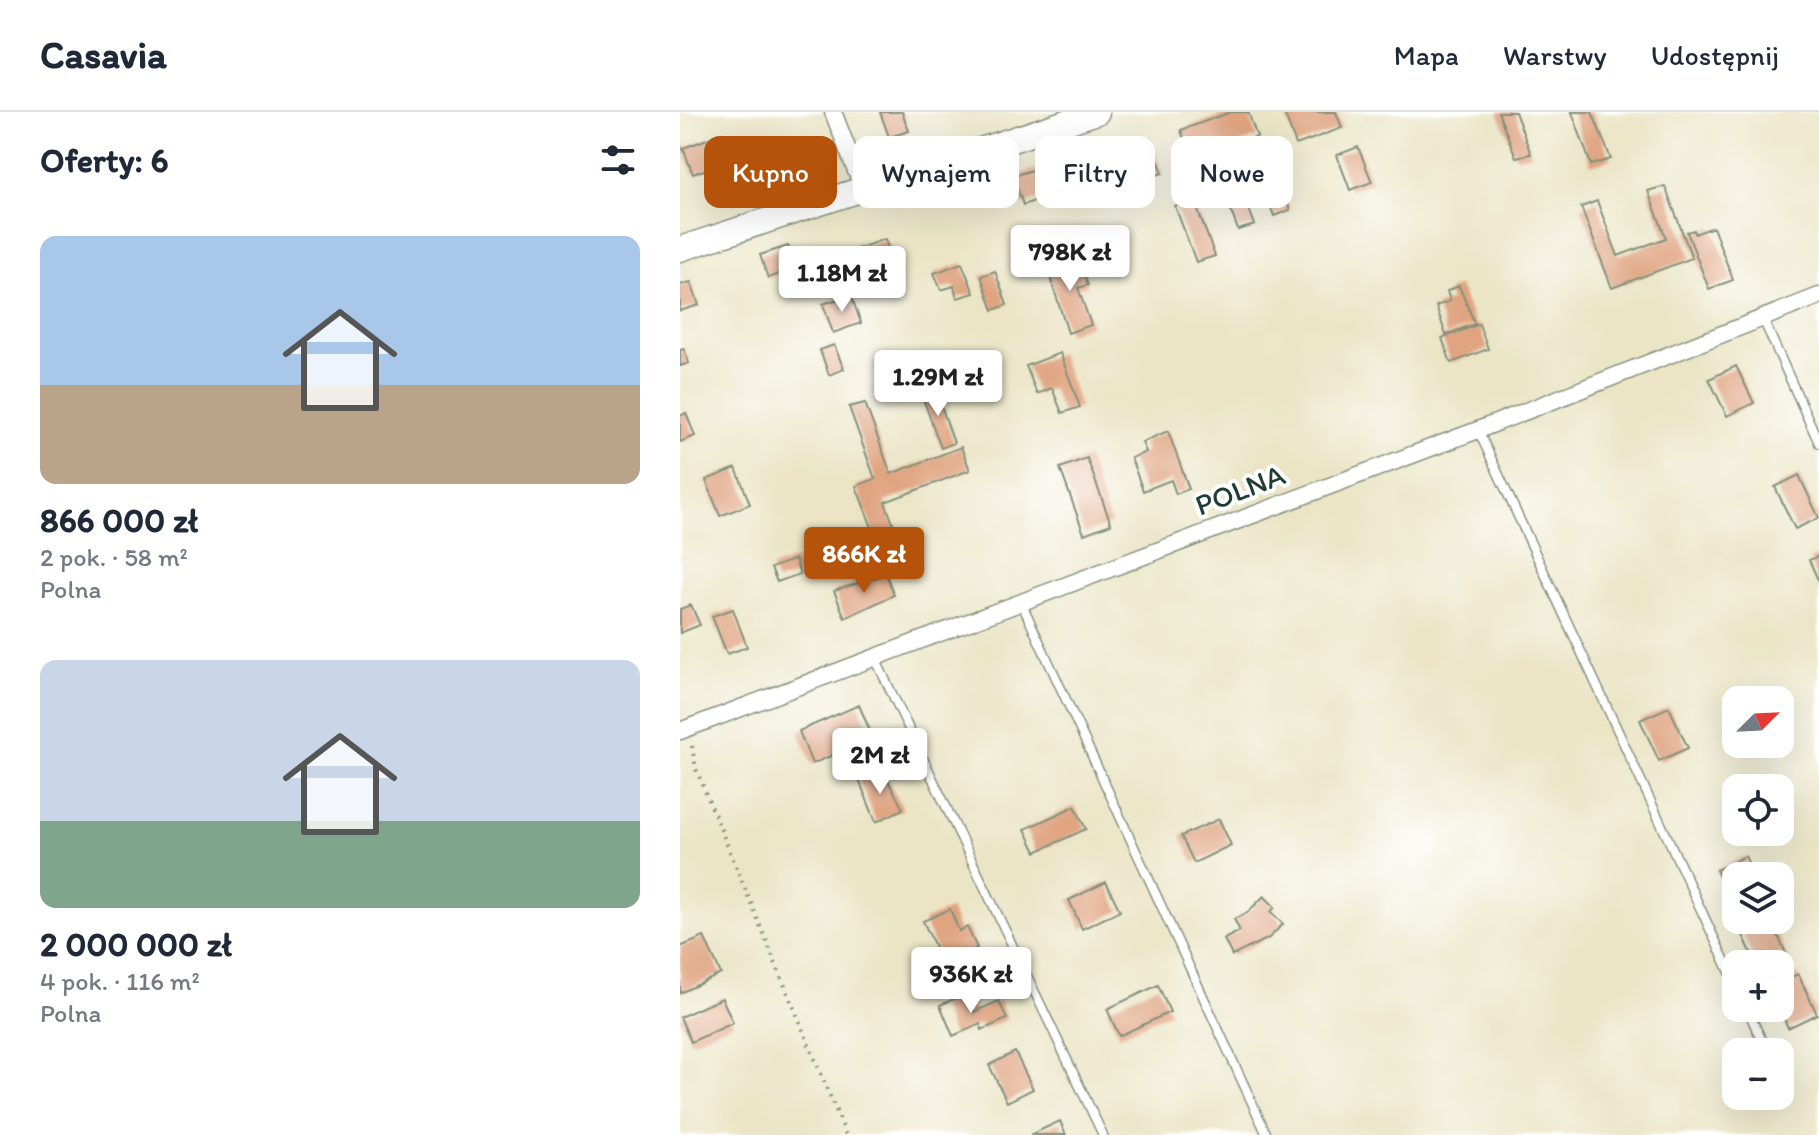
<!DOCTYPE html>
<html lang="pl">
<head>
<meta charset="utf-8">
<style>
  body { margin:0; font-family:Itim,sans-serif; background:#f6f6f7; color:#1f2937; height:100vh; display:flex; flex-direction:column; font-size:30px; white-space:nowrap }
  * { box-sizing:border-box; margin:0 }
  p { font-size:26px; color:#747a83 }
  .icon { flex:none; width:44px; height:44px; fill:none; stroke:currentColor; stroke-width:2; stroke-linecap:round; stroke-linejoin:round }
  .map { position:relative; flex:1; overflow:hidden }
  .side { display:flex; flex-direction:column; background:#fff; width:680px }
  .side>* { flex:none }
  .top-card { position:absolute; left:24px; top:24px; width:760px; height:72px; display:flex; gap:16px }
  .needle { width:52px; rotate:66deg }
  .fabs { position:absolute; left:1042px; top:574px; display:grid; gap:16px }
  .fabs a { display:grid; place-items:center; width:72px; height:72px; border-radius:16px; background:#fff; box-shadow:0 8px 32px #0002; font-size:40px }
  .price { position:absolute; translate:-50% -68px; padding:0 18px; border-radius:8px; background:#fff; color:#222; font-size:26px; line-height:52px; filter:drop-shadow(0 2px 4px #0008) }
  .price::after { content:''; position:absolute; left:50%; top:48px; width:24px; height:18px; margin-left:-12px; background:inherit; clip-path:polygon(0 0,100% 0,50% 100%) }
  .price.active { background:#b45309; color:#fff }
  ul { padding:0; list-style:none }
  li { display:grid; align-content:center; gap:16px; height:424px; padding:0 40px }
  li span { display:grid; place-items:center; height:248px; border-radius:16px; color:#555 }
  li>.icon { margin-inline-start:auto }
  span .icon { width:144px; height:144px; fill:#fffc; stroke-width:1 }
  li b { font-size:34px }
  h2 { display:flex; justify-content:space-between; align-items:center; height:96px; padding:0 40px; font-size:34px }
  .chip { padding:0 28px; border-radius:16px; background:#fff; box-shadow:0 8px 32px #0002; font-size:28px; line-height:72px }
  .chip.active { background:#b45309; color:#fff }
  header { display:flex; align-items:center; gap:48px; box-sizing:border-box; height:112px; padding:0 40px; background:#fff; border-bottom:2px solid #e0e1e3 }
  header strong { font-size:38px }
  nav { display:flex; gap:44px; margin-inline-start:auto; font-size:28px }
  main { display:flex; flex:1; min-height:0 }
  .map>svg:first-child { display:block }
</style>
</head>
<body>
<header>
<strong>Casavia</strong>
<nav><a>Mapa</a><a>Warstwy</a><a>Udostępnij</a></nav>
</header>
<main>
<section class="side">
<h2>Oferty: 6<svg class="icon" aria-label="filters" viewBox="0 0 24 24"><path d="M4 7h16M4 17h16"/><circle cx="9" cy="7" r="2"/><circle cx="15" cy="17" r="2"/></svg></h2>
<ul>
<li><span style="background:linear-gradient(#a9c7e8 60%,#b9a48a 0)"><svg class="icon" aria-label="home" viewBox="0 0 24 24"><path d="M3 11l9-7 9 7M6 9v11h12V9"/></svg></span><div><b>866 000 zł</b><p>2 pok. · 58 m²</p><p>Polna</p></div></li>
<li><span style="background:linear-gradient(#c9d6e8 65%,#7fa58c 0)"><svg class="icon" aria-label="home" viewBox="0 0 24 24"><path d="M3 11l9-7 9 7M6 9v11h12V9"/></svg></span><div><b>2 000 000 zł</b><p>4 pok. · 116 m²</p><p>Polna</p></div></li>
</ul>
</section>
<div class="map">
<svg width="1139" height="1023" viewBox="0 0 1139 1023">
  <rect width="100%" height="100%" fill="#fff"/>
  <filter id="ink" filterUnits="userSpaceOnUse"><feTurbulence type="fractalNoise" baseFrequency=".0125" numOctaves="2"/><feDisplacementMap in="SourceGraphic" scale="16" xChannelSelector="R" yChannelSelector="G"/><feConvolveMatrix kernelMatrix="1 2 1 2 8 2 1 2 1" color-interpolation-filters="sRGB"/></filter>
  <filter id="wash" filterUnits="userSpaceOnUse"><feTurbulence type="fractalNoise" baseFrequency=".006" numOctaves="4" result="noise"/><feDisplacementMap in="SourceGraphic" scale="32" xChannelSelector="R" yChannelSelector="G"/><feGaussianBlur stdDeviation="1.8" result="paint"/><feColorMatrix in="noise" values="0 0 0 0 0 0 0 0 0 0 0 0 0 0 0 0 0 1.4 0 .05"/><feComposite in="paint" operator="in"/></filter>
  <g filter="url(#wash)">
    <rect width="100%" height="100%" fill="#ebe5c6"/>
    <g id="blocks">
      <path fill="#e0a481" d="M200,0H222L229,19L209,25Z
        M551,0H568L577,25L512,49L501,18Z
        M604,0H656L662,16L616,33Z
        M818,0H835L851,42L836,45Z
        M892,0H912L931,47L911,53Z
        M43,21L60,66L36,75L30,56L13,62L3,36Z
        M470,27L483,61L450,72L438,38Z
        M678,35L692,70L670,78L657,43Z
        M364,54L374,82L343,93L333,64Z
        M596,60L610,98L594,104L580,66Z
        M557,66L575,113L558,118L540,70Z
        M985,74L1012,146L932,176L901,95L917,89L938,144L986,126L968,79Z
        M514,88L535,144L516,150L495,94Z
        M1033,115L1053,168L1029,177L1007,120L1014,118L1015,122Z
        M205,127L216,157L183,168L173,138Z
        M108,134L117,156L88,166L80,143Z
        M397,144L408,173L398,176L411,213L388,221L367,155Z
        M282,151L294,181L277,186L274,174L261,178L254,161Z
        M315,159L327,193L313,198L301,164Z
        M11,170L19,193L0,199V173Z
        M779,174L795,212L766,223L756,194L770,189L767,179Z
        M171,183L181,211L153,221L143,192Z
        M799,212L808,237L771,251L762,226Z
        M154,233L164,257L149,263L140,238Z
        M4,237L9,251L0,254V238Z
        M380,241L400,295L382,301L372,276L357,282L346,254Z
        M1056,254L1074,291L1047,304L1029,267Z
        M255,277L274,331L261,336L241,281Z
        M185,291L211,362L281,335L290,358L205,390L219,427L199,434L176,374L195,367L169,295Z
        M6,301L15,324L0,330V304Z
        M488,319L509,377L496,382L491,368L463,379L451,346L466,340L462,330Z
        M407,346L431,412L404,422L380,356Z
        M56,356L70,392L40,404L26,368Z
        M1119,363L1139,406L1115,417L1095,375Z
        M1139,444V470L1129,448Z
        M115,447L120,462L97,470L91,456Z
        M206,462L214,483L165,506L154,479Z
        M11,493L20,513L0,521V497Z
        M53,497L67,535L47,542L32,504Z
        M179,593L193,626L132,652L119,619Z
        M989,595L1008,636L979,649L960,608Z
        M202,657L223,697L196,710L179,668Z
        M395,694L406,717L356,740L345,717Z
        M539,707L551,733L514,751L501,724Z
        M1065,744L1074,764H1056V802L1036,758Z
        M426,770L440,799L402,817L389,788Z
        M584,784L595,795L591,800L603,812L589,826L552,844L544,827L560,819L554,807L567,801Z
        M270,797L279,819L287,815L297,836L263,852L243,809Z
        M1082,808H1091L1108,846L1094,852H1076L1061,818Z
        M24,825L41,862L0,881V835Z
        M1118,862L1137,902L1108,916L1099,896L1100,870Z
        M478,873L490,900L439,924L427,897Z
        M286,882L294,900L319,889L327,907L302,918L300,912L273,924L260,893Z
        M42,886L53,911L11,930L0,905Z
        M335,940L353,977L327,990L309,953Z
        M380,1009L386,1023H350Z"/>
    </g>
  </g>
  <g filter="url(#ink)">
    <use href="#blocks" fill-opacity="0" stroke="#85917d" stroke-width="2"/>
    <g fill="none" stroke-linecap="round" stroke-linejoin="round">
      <g stroke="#85917d" stroke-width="11">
        <path id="lane" d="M1083,207L1139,331
          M798,318L1056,873
          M341,490L587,1023
          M194,544L423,1023
          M1067,896L1087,940"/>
      </g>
      <g stroke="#85917d" stroke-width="19">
        <path id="street" d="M153,0L183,77
          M0,619L798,318L1139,184"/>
      </g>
      <g stroke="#85917d" stroke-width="27">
        <path id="secondary" d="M0,137L417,0"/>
      </g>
      <path stroke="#85917d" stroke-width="4" stroke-dasharray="2 6" stroke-linecap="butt" d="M12,634L16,657L166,1023"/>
      <use href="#lane" stroke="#fff" stroke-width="8"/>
      <use href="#street" stroke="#fff" stroke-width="16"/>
      <use href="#secondary" stroke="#fff" stroke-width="24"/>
    </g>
  </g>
  <g text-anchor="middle" stroke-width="8" stroke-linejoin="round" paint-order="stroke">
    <g font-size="30" fill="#1f3d34" stroke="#fff">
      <text transform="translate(560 378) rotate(-21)" y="10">POLNA</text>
    </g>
  </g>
</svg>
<div class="fabs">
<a><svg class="needle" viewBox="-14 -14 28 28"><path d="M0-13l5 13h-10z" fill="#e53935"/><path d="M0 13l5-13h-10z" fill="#747a83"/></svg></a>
<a><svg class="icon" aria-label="locate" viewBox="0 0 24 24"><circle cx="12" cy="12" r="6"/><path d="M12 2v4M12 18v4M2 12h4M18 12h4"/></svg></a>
<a><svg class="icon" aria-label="layers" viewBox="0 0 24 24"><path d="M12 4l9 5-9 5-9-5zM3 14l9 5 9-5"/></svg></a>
<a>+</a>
<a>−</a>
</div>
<b class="price" style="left:390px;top:181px">798K zł</b>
<b class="price" style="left:162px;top:202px">1.18M zł</b>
<b class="price" style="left:258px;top:306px">1.29M zł</b>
<b class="price active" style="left:184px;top:483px">866K zł</b>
<b class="price" style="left:200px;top:684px">2M zł</b>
<b class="price" style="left:291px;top:903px">936K zł</b>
<div class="top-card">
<a class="chip active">Kupno</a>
<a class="chip">Wynajem</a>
<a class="chip">Filtry</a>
<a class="chip">Nowe</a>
</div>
</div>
</main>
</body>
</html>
